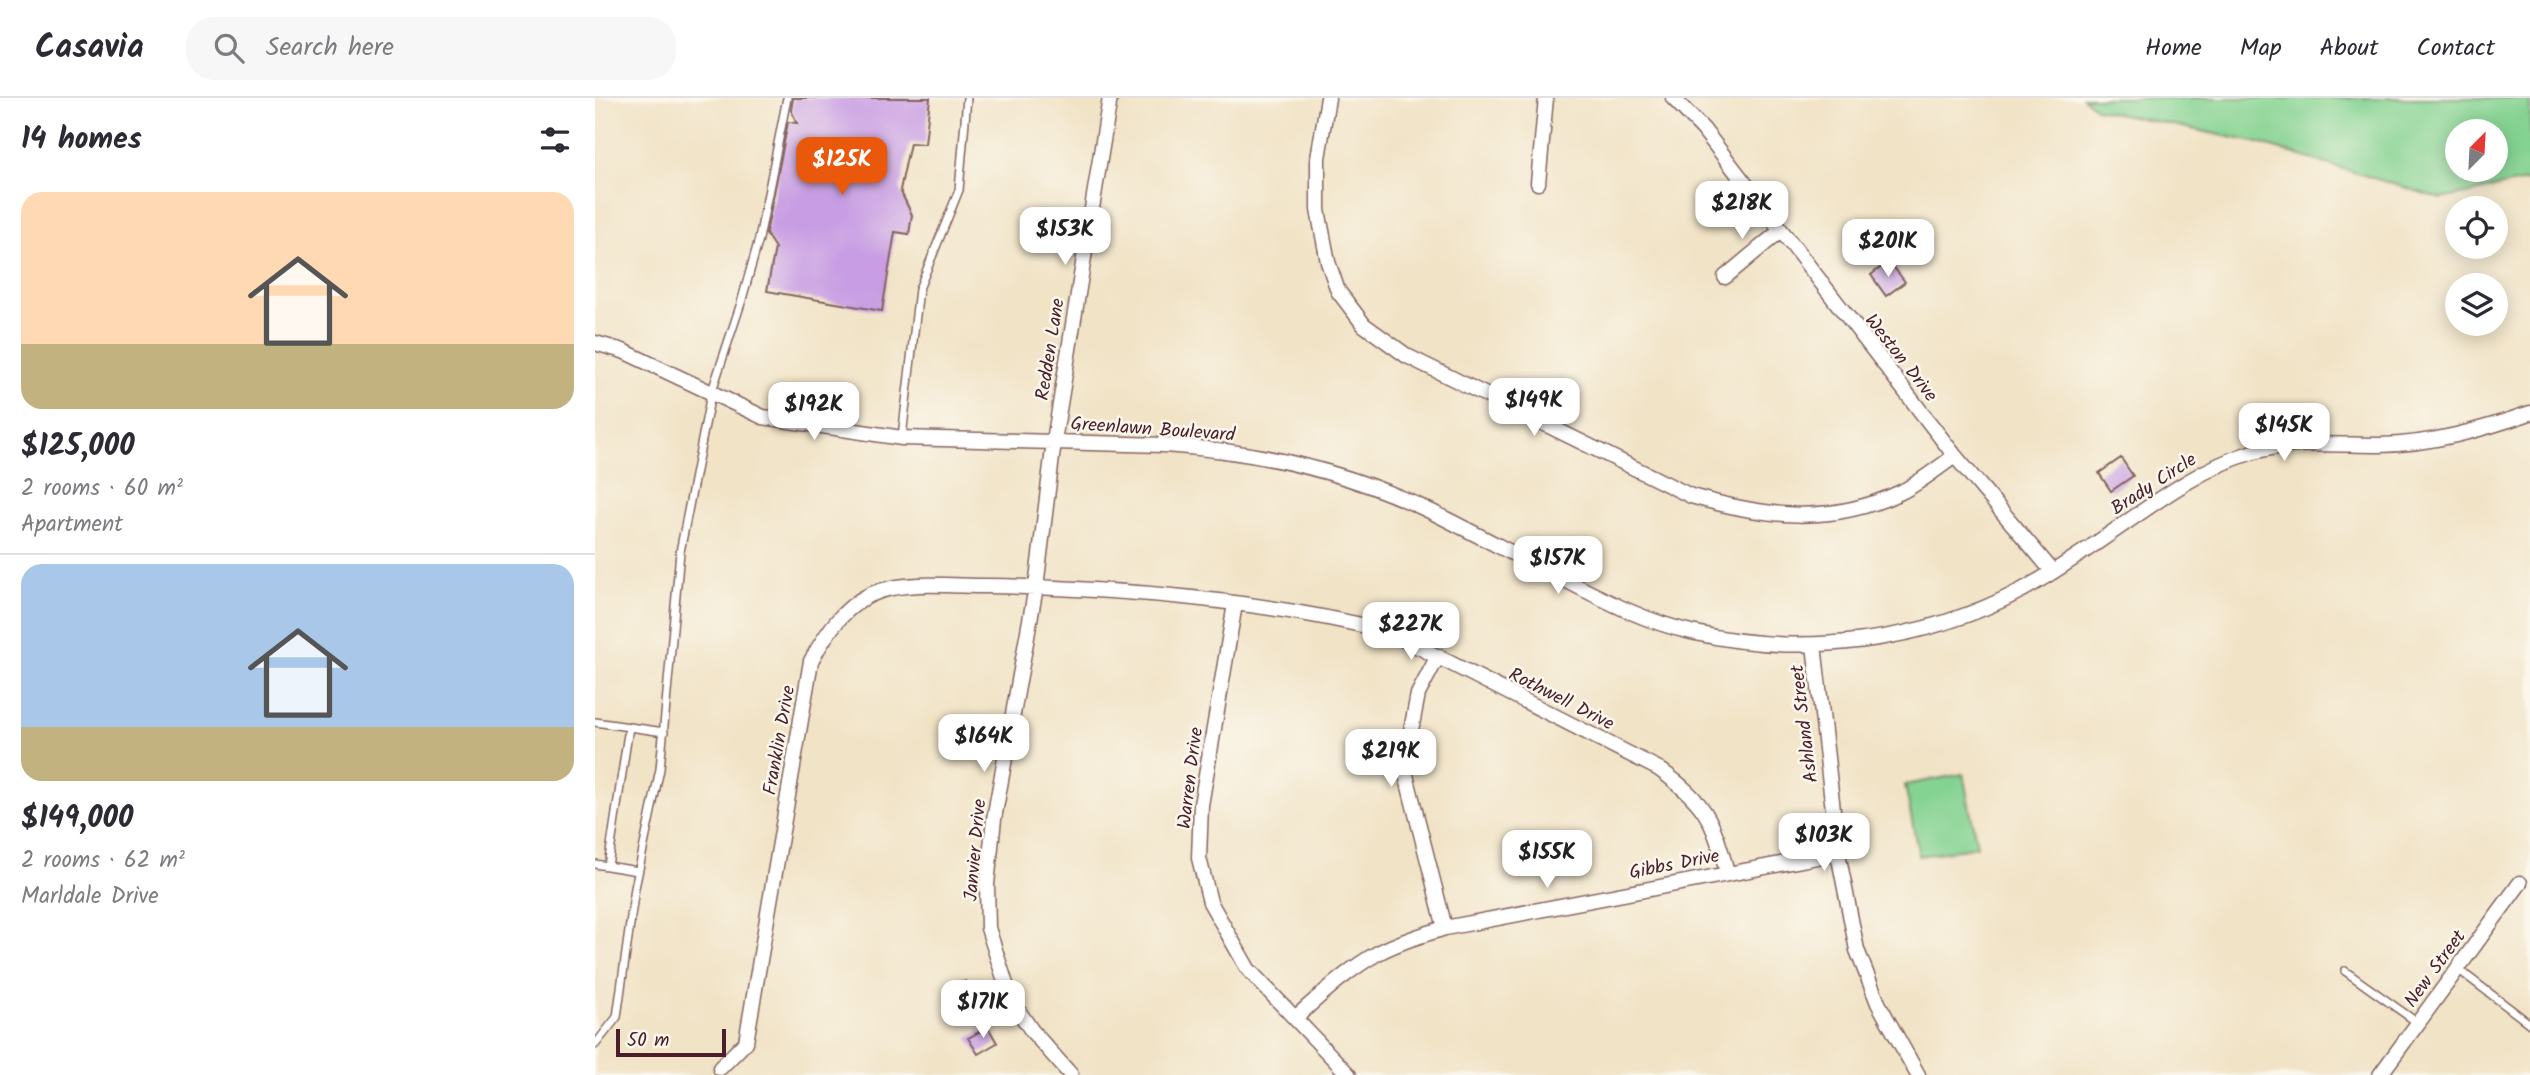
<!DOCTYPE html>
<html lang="en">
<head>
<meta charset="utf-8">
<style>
  body { margin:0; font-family:Kalam,sans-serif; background:#f7f7f7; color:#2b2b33; height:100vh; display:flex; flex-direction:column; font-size:26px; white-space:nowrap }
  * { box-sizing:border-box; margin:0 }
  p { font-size:23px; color:#7c7c81 }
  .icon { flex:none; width:38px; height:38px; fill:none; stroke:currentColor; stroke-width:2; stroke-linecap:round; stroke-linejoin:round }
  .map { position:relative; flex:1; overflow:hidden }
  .details { display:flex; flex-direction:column; background:#fff; width:595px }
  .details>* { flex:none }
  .needle { width:46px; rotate:24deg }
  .fabs { position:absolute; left:1850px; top:21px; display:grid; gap:14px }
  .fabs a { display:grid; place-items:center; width:63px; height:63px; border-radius:50%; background:#fff; box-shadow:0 4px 18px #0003; font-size:35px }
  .scale { position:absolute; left:21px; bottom:18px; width:110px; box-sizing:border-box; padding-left:7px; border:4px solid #4a1f2b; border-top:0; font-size:19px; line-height:24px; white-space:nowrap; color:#4a1f2b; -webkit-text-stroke:5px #fbf7ec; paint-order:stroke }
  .price { position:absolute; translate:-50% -60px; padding:0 16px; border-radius:14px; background:#fff; color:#222; font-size:23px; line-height:46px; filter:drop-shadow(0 2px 4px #0008) }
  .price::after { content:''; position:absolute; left:50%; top:42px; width:21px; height:16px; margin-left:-10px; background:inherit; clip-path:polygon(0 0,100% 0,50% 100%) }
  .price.current { background:#ea580c; color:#fff }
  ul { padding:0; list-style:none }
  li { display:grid; align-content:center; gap:14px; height:371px; padding:0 21px }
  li+li { border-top:2px solid #e1e1e2 }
  li span { display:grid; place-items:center; height:217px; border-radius:21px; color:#555 }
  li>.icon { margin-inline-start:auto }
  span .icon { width:126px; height:126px; fill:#fffc; stroke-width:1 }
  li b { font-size:30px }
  h2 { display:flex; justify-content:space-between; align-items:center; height:84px; padding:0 21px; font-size:30px }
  header { display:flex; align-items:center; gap:42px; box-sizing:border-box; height:98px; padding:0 35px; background:#fff; border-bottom:2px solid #e1e1e2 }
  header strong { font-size:33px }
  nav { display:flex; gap:38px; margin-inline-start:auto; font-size:24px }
  .search { width:490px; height:63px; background:#f7f7f7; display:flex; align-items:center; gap:18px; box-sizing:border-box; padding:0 24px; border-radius:28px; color:#7c7c81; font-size:26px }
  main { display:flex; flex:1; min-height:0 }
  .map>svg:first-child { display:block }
</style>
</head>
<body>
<header>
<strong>Casavia</strong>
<div class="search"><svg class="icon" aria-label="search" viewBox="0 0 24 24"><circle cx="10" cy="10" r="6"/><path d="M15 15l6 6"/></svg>Search here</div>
<nav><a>Home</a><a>Map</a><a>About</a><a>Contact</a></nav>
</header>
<main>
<section class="details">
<h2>14 homes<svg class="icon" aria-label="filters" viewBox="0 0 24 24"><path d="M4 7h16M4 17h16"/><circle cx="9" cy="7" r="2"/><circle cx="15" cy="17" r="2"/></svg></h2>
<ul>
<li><span style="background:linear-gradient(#ffd9b3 70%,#c2b280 0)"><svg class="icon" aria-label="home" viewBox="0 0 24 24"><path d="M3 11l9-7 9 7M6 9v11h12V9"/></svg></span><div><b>$125,000</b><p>2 rooms · 60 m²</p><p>Apartment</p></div></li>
<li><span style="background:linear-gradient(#a9c7e8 75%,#c2b280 0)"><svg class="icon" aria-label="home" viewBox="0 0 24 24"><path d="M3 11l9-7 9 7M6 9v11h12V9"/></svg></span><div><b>$149,000</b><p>2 rooms · 62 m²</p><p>Marldale Drive</p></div></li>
</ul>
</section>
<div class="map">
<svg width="1935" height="977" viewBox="0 0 1935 977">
  <rect width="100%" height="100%" fill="#fbf7ec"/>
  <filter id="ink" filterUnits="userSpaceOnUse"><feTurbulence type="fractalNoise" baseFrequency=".0143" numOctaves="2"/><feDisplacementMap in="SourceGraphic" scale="14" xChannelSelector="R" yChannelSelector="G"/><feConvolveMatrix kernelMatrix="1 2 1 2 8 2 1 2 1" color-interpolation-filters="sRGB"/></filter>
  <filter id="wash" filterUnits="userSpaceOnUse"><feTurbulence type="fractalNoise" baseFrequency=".00686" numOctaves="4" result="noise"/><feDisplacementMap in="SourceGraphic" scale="28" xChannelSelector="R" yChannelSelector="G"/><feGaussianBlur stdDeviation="1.57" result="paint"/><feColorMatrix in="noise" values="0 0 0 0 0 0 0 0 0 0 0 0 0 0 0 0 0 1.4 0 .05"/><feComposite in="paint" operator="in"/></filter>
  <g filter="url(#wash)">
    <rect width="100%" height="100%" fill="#f1e3c6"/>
    <path fill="#85d392" stroke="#68795e" stroke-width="2" fill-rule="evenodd" d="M1488,0H1935V82L1847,101L1663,45L1502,11ZM1862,33H1900V72H1862Z
      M1368,676L1382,748L1324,758L1310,687Z"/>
    <g id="blocks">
      <path fill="#c89de3" d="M198,0H335L330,46L315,45L305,92L317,117L314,136L300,134L287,213L172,193L180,150L171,136L193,24L202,25L196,12Z
        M1294,163L1310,184L1291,198L1276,177Z
        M1526,360L1538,378L1516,393L1504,375Z
        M371,883L377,900L357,906L351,890Z
        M393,929L402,945L383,956L373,940Z"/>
    </g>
  </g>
  <g filter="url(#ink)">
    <use href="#blocks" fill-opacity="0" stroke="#846461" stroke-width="2"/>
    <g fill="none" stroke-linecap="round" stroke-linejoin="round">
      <g stroke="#846461" stroke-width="10">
        <path id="service" d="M307,339L324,191L364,92L372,0
          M0,624L69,634
          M0,766L43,773
          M13,768L34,629
          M1863,871L1935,926
          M1750,873L1823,925
          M0,947L22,919L40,790L65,671L85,454L116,296L146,205L164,141L192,0"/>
      </g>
      <g stroke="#846461" stroke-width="17">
        <path id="minor" d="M733,0L723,60V112L733,164L743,193L769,227L812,258L1096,398C1170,419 1235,428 1306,394C1325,385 1342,370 1360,358
          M1078,0L1108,31L1360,358L1458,474
          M943,85L951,0
          M1130,179L1185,133
          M0,245L28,253L168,319L307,340L569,347C662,353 753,373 837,414C883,437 928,461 974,484C1013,504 1052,524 1096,534C1206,560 1329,545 1429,491C1453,478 1475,463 1497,448C1547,415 1597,373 1655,355C1698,342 1741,347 1785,347C1837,346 1886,332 1935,315
          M640,506L606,707L604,760L615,804L653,871L754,977
          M1219,547L1243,755L1262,852L1283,905L1323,977
          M843,558L823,596L809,669L850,830
          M700,920C726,897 752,872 783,855C804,844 827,837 850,830L1243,755
          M125,970L151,944L216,563C231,535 252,503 285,493C316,483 359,488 391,488C525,490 662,501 792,533L1064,671C1111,705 1117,720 1132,774
          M476,977L437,933L416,902L393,830L392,786L399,721L441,489L459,343L515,0
          M1785,977L1925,785"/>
      </g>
      <use href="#service" stroke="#fff" stroke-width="7"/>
      <use href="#minor" stroke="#fff" stroke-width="14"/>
    </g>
  </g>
  <g text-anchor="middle" stroke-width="5" stroke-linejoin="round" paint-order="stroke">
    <g font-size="19" fill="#4a1f2b" stroke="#fbf7ec">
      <text transform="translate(454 251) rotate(-81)" y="7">Redden Lane</text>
      <text transform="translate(1307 259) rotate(52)" y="7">Weston Drive</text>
      <text transform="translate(558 330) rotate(4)" y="7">Greenlawn Boulevard</text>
      <text transform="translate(1558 385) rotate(-33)" y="7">Brady Circle</text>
      <text transform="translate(967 600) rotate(27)" y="7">Rothwell Drive</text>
      <text transform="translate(1208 626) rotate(-97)" y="7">Ashland Street</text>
      <text transform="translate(183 642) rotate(-80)" y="7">Franklin Drive</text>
      <text transform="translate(594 680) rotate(-83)" y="7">Warren Drive</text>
      <text transform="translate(379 752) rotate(-85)" y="7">Janvier Drive</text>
      <text transform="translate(1079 765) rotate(-11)" y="7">Gibbs Drive</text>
      <text transform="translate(1839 870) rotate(-54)" y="7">New Street</text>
    </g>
  </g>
</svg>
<div class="fabs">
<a><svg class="needle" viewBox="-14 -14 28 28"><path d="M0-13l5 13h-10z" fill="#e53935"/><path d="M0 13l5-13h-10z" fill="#7c7c81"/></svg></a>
<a><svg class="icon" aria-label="locate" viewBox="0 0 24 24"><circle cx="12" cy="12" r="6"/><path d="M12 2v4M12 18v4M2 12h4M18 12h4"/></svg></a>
<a><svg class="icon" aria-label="layers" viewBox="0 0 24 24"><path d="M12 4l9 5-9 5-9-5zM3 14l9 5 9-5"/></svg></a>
</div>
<div class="scale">50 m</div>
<b class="price current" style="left:247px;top:99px">$125K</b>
<b class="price" style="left:1147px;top:143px">$218K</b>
<b class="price" style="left:470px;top:169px">$153K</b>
<b class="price" style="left:1293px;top:181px">$201K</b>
<b class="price" style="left:939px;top:340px">$149K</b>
<b class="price" style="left:219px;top:344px">$192K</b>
<b class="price" style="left:1689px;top:365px">$145K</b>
<b class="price" style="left:963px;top:498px">$157K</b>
<b class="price" style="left:816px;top:564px">$227K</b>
<b class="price" style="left:389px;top:676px">$164K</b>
<b class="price" style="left:796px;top:691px">$219K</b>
<b class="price" style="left:1229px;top:775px">$103K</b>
<b class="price" style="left:952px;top:792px">$155K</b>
<b class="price" style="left:388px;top:942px">$171K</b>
</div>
</main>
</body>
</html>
